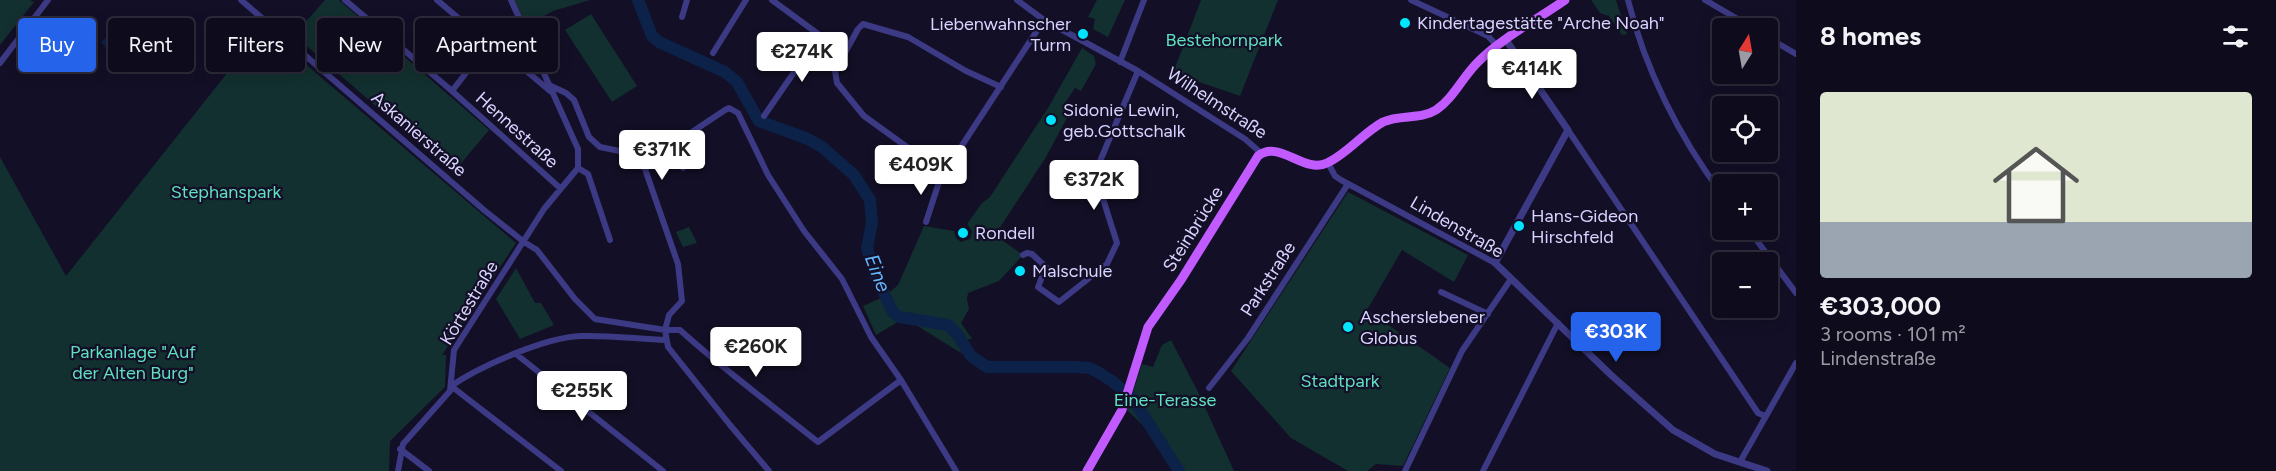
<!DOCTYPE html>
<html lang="en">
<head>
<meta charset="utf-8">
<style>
  body { margin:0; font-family:Figtree,sans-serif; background:#1c1929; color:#f1f3f6; height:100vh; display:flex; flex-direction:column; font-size:22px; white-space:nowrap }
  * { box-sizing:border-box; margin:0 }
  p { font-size:20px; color:#9b9ba3 }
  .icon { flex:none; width:33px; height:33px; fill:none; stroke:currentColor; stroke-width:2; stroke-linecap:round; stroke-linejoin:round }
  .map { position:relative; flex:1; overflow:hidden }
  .panel { display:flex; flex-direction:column; background:#0e0b1c; width:480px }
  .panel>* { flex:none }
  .guide { position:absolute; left:18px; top:18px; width:570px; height:54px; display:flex; gap:12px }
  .needle { width:39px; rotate:11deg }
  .controls { position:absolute; left:1712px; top:18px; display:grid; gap:12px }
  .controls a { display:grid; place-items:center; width:66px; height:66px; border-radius:6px; background:#0e0b1c; box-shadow:0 3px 15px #0003,0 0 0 2px #2e2b3b; font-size:30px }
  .price { position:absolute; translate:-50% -51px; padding:0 14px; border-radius:6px; background:#fff; color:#222; font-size:20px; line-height:39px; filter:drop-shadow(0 2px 3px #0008) }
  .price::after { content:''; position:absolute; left:50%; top:36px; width:18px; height:14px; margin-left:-9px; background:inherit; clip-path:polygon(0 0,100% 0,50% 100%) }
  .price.on { background:#2563eb; color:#fff }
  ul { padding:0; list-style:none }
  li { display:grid; align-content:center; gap:12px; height:318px; padding:0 24px }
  li span { display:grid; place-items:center; height:186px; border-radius:6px; color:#555 }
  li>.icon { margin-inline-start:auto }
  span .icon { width:108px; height:108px; fill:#fffc; stroke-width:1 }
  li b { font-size:26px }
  h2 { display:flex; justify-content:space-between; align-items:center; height:72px; padding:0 24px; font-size:26px }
  .tag { padding:0 21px; border-radius:6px; background:#0e0b1c; box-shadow:0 3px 15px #0003,0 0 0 2px #2e2b3b; font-size:21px; line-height:54px }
  .tag.on { background:#2563eb; color:#fff }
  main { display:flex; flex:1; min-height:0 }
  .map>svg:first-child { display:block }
</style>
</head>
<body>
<main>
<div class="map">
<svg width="1796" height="471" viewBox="0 0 1796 471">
  <rect width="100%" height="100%" fill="#130f26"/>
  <path fill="#12302f" d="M0,0H30L34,2L0,45Z
    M325,0H339L489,130L453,173L294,35Z
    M511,0H590L553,11L522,28Z
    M1097,0H1125L1108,37L1093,29L1095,19L1088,17Z
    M1201,0H1278L1240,96L1173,73Z
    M1591,0H1616L1627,34L1622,35L1609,16L1600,13Z
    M591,14L637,86L612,102L565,30Z
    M263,28L516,243L442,355H446L445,387L390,441L389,471H0V157L66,276Z
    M516,30L528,54L521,62L501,44Z
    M1082,48L1094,56L1096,64L1081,91L1075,88L1062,108L1069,114L1046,157L995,235L1023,255L999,281L968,293L967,299L969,309L961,323L972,339H968L961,353L911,322L901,320L876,335L863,306L885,296L898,285L924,226L954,231L956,238L961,242L970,239L972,231L967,224L982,203L990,197L1048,108Z
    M1348,192L1468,255L1454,282L1402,250L1367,310L1450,368L1403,466L1376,464L1367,471H1348L1291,438L1231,371Z
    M689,227L697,243L683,247L676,232Z
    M516,268L535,303H541L554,325L520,339L496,299Z
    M1171,340L1198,392L1234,471H1180L1158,440L1127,410L1142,364L1153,367L1162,345Z"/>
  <path fill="#0c2248" d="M113,31L124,39L128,48L113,58L101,42Z"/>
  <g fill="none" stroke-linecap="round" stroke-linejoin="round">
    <path stroke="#0c2248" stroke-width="12" d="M638,0L652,36L659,42L725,72L737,82L759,121L808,139L822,147L854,175L870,200L872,223L867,248L875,275L893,312L899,317L948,325L957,334L971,356L987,367H1075L1089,368L1096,371L1112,381L1133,399L1179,471"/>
    <path stroke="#3d3a85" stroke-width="6" d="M241,0L484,210L524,242L537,250L575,299L595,319L665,330H680C724,370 772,405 818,442L901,380
      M345,0L452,91L560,188
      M437,0L489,44
      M511,0L578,149V168
      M772,0L844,53
      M1017,0L1044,20L1138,71L1245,139L1261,153
      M1411,0L1488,36L1497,46
      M1628,0C1645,69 1679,137 1722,194
      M1705,0L1753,28
      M682,17L687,0
      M1767,37L1796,54
      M491,41L550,91
      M713,53L746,0
      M1120,62L1144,0
      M0,63L48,0
      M549,85L566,93L574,100L589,137L600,147L629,153L645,169L678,264L682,301L669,315L665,330L668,347L730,425L769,471
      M452,91L500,29L519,20
      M764,116L819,36
      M1568,130L1758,413L1765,416
      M1328,163L1335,176L1341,180L1495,263
      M578,168L588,174L610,240
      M683,168C679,158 675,150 680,140L725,110L729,108L738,113L768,175L804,231L842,279L871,337L901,380L956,471
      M940,179L907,147L864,116L837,83L835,71L858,29L863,24L908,37L966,71L1001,87
      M926,222L940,179L1044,20
      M1749,230L1796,293
      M1023,255L1027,253L1032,254L1046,267L1038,287L1059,302L1107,264L1117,243L1097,180L1098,166L1138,71
      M1441,292L1488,314
      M516,354L663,471
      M1209,388L1248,338L1348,184
      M400,449L429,471
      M1740,462L1796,363
      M398,471L403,444L450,391L454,350L544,209L578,168
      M561,471L451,386C480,366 546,337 581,336C609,335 638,339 666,340
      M1405,471L1462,351L1511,279
      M1483,471L1558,323"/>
    <path stroke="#3d3a85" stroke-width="7" d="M1506,40L1568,130L1495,263L1611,375L1673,430L1715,454L1767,471"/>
    <path stroke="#c25bff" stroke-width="9" d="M1087,471L1122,410L1148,327L1181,280L1258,156C1279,139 1304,174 1327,163C1347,154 1363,133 1383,122C1400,114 1420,120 1436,110C1454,98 1463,76 1479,61C1502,38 1538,19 1565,0"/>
  </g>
  <g fill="#00e5ff" stroke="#130f26" stroke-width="2">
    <circle cx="1405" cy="23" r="6"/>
    <circle cx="1083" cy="34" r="6"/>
    <circle cx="1051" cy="120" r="6"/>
    <circle cx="1519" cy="226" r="6"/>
    <circle cx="963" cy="233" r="6"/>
    <circle cx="1020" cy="271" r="6"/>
    <circle cx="1348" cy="327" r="6"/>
  </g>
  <g text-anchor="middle" stroke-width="4.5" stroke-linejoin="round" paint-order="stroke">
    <g font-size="18" fill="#d9d4ff" stroke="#130f26" text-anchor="start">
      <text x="1417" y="29">Kindertagestätte "Arche Noah"</text>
      <text x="1071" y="30" text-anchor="end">Liebenwahnscher<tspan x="1071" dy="21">Turm</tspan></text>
      <text x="1063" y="116">Sidonie Lewin,<tspan x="1063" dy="21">geb.Gottschalk</tspan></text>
      <text x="1531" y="222">Hans-Gideon<tspan x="1531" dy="21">Hirschfeld</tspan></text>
      <text x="975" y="239">Rondell</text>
      <text x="1032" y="277">Malschule</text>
      <text x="1360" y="323">Ascherslebener<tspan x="1360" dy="21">Globus</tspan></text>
    </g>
    <g font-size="18" fill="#5fe0c0" stroke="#130f26">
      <text x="1224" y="46">Bestehornpark</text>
      <text x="226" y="198">Stephanspark</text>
      <text x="133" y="358">Parkanlage "Auf<tspan x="133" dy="21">der Alten Burg"</tspan></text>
      <text x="1340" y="387">Stadtpark</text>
      <text x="1165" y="406">Eine-Terasse</text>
    </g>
    <g font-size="18" fill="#d9d4ff" stroke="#130f26">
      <text transform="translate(1217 103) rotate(33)" y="6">Wilhelmstraße</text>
      <text transform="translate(517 130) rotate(42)" y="6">Hennestraße</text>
      <text transform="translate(419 134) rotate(41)" y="6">Askanierstraße</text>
      <text transform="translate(1457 227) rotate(30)" y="6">Lindenstraße</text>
      <text transform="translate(1193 229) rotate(-58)" y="6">Steinbrücke</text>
      <text transform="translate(1268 279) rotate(-57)" y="6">Parkstraße</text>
      <text transform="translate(469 303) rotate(-59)" y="6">Körtestraße</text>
    </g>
    <g font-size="20" font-style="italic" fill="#62b6ff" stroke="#130f26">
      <text transform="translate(878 273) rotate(69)" y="7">Eine</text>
    </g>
  </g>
</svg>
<div class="controls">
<a><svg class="needle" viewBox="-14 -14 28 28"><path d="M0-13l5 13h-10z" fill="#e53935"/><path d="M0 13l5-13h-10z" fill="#9b9ba3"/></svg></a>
<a><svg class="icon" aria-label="locate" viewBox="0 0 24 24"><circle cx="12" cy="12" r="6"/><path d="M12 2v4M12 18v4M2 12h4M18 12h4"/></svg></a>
<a>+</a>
<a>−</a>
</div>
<b class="price" style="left:802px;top:83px">€274K</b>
<b class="price" style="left:1532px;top:100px">€414K</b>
<b class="price" style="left:662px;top:181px">€371K</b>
<b class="price" style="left:921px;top:196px">€409K</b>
<b class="price" style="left:1094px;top:211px">€372K</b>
<b class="price on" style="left:1616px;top:363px">€303K</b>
<b class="price" style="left:756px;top:378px">€260K</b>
<b class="price" style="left:582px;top:422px">€255K</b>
<div class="guide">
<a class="tag on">Buy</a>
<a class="tag">Rent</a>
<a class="tag">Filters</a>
<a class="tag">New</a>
<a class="tag">Apartment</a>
</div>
</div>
<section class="panel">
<h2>8 homes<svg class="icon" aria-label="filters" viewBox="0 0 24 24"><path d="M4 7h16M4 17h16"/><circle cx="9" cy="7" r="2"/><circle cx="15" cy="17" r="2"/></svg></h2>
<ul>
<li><span style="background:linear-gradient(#dfe7d0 70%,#9aa5b1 0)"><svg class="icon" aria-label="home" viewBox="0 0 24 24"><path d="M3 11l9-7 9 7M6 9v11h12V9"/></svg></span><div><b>€303,000</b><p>3 rooms · 101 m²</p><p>Lindenstraße</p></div></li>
</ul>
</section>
</main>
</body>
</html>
